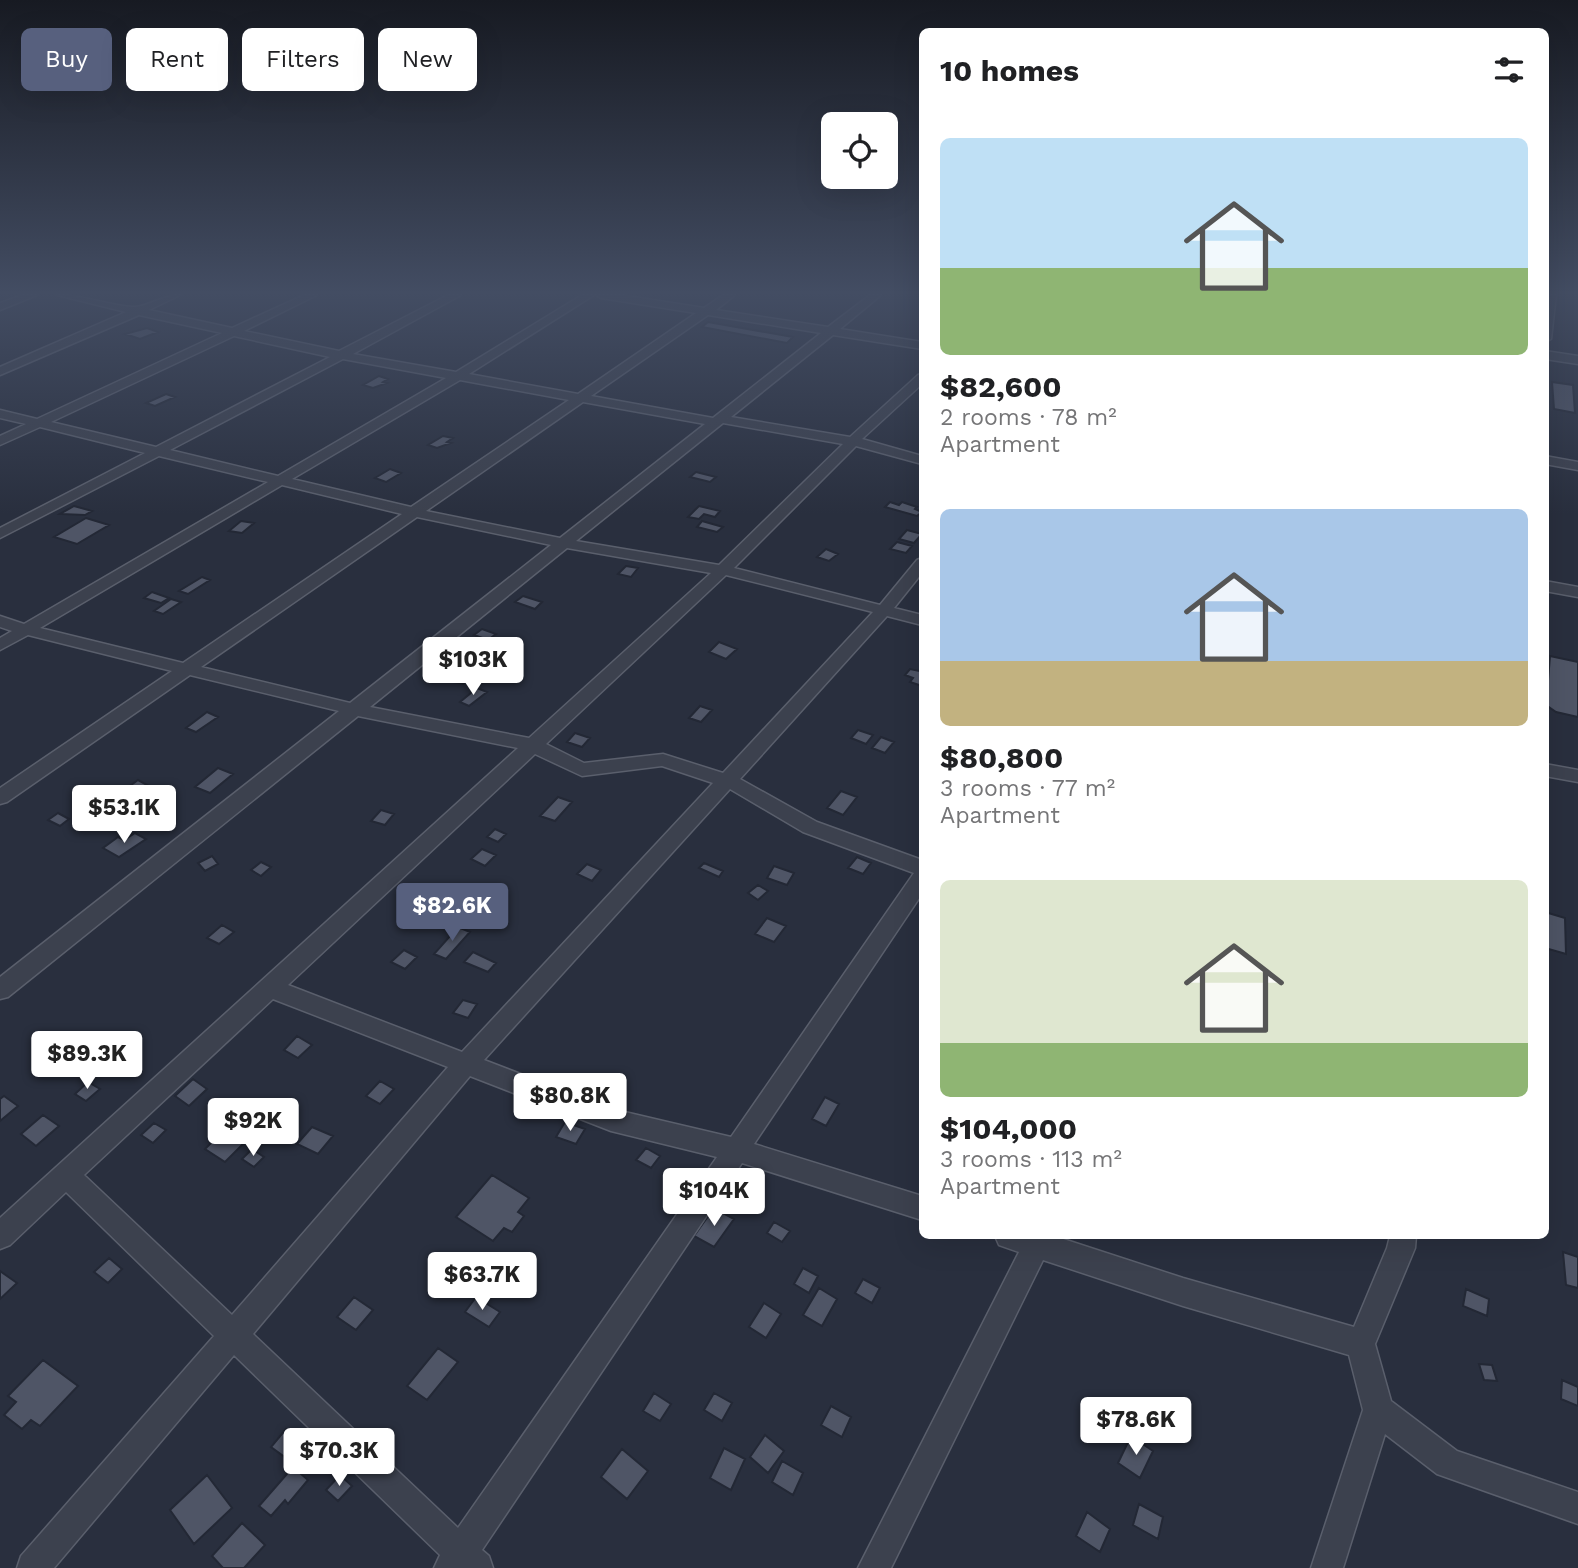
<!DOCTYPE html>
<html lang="en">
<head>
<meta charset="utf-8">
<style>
  body { margin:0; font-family:"Work Sans",sans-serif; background:#f2f2f2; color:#202124; height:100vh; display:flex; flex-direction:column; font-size:26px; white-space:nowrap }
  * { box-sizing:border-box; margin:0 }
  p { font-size:23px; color:#757577 }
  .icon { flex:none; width:38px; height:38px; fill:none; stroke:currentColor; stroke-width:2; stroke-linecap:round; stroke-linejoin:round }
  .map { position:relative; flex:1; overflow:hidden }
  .drawer { position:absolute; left:919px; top:28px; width:630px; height:1211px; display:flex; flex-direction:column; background:#fff; border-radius:10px; box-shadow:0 7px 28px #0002 }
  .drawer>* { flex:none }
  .guide { position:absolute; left:21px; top:28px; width:665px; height:63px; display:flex; gap:14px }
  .controls { position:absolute; left:821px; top:112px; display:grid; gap:14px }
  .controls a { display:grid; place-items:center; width:77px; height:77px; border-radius:10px; background:#fff; box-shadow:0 7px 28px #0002; font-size:35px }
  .price { position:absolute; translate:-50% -60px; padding:0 16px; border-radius:7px; background:#fff; color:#222; font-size:23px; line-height:46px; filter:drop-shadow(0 2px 4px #0008) }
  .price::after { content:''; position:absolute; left:50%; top:42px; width:21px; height:16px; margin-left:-10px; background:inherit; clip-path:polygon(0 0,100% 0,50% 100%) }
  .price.selected { background:#57607e; color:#fff }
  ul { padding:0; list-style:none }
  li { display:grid; align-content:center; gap:14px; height:371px; padding:0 21px }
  li span { display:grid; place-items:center; height:217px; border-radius:10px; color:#555 }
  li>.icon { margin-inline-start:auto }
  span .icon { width:126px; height:126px; fill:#fffc; stroke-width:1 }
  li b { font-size:30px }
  h2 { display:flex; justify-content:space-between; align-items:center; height:84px; padding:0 21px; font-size:30px }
  .chip { padding:0 24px; border-radius:10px; background:#fff; box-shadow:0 7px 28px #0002; font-size:24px; line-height:63px }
  .chip.selected { background:#57607e; color:#fff }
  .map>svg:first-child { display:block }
</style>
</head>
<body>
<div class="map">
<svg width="1578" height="1568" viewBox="0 0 1578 1568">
  <rect width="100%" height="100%" fill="#292f3e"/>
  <path fill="#4f5566" stroke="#232835" stroke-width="2" d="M708,322L793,337L787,343L702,327Z
    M147,328L158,332L140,339L125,334Z
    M379,376L388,379L383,382L387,383L373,388L363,385Z
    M1552,382L1573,385L1575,413L1554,409Z
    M166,394L175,397L155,406L146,403Z
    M443,436L453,438L447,442L451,443L437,448L428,445Z
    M390,469L401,473L386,482L375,478Z
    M696,472L716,477L710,482L690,477Z
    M890,502L899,505L902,502L917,507L915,509L922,512L917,516L885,507Z
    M74,506L92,511L85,515L60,514Z
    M699,506L720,511L715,517L704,514L699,519L688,517Z
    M86,518L109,525L77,544L54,537Z
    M241,521L254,523L242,533L229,531Z
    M702,521L723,527L717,532L697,527Z
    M907,530L922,534L914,543L899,539Z
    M897,542L912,546L906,553L890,549Z
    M826,549L838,554L829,561L817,557Z
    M626,566L638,568L631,577L618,574Z
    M202,577L210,580L188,594L179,591Z
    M152,592L169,598L161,603L144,598Z
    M523,596L542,602L535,609L515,602Z
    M171,599L181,602L163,614L154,611Z
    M482,629L496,634L488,640L474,635Z
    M719,642L737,649L726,659L709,652Z
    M1550,656L1578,662V717L1556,712L1546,705Z
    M921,668L922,686L910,682L913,678L905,675L910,669L919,671Z
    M451,672L470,676L463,684L444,680Z
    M477,688L487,692L469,706L460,702Z
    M700,706L712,710L701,722L689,718Z
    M207,712L218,717L196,732L186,728Z
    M858,730L873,735L866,744L851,738Z
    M575,733L590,738L582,747L567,742Z
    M881,737L894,742L885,753L872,748Z
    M218,768L233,774L210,793L195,787Z
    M138,780L149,786L127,801L116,796Z
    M841,791L857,797L843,815L827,808Z
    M558,797L572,802L555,821L540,816Z
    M381,810L394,814L385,825L371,821Z
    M58,813L69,819L60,826L48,820Z
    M495,829L506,834L498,842L487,837Z
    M135,833L146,839L119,857L103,848L118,837L124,840Z
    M482,849L496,855L485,866L471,859Z
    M212,856L218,864L205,871L198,863Z
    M857,857L871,863L863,874L848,868Z
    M261,862L271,867L261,876L251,870Z
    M704,863L723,871L719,877L699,868Z
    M587,864L601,870L592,881L577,874Z
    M774,866L794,873L787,885L767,878Z
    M758,885L768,891L758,900L748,893Z
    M1545,912L1565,918L1566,954L1545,948Z
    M767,918L786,926L774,942L755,934Z
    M222,925L234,932L219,944L207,938Z
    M458,927L470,932L446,959L434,954Z
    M404,950L417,957L405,969L391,962Z
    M473,952L496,963L488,972L464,962Z
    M463,1000L477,1004L468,1018L453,1013Z
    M297,1036L312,1045L298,1058L284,1050Z
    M193,1079L207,1089L189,1106L175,1096Z
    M380,1081L394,1089L380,1104L366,1096Z
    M88,1082L100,1089L86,1101L75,1094Z
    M4,1096L18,1106L0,1121V1099Z
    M825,1097L839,1104L826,1126L812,1119Z
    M43,1115L59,1126L36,1146L21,1134Z
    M565,1122L585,1129L576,1144L556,1137Z
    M154,1123L166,1130L153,1143L141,1135Z
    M312,1127L333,1136L318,1154L297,1144Z
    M223,1131L243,1144L225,1162L205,1149Z
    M646,1148L660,1156L651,1168L636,1160Z
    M252,1149L264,1157L254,1167L242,1159Z
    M492,1175L529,1198L518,1212L524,1216L512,1232L504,1228L493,1241L456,1217Z
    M714,1208L734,1219L714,1247L694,1236Z
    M774,1222L790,1231L782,1242L767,1233Z
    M1563,1252L1578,1257V1288L1566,1285Z
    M109,1258L122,1269L108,1283L94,1272Z
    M803,1268L818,1276L809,1293L794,1284Z
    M0,1271L17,1283L0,1299Z
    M863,1279L880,1288L872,1303L855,1293Z
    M819,1288L837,1299L822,1326L803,1315Z
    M1466,1289L1489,1299L1487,1316L1463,1306Z
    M354,1297L373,1310L356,1330L337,1317Z
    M476,1297L500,1312L489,1327L465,1312Z
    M764,1303L781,1314L766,1338L749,1327Z
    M438,1348L458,1362L427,1400L407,1386Z
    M43,1360L78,1386L40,1426L31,1420L22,1429L4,1415L16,1402L8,1396Z
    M1479,1364L1492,1365L1497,1381L1484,1380Z
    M1562,1380L1578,1387V1406L1561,1399Z
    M654,1393L671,1404L660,1421L643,1411Z
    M714,1393L732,1403L722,1421L704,1410Z
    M831,1406L851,1417L842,1437L821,1425Z
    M286,1429L300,1440L286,1458L271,1447Z
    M765,1435L784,1451L768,1473L750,1457Z
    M1131,1436L1153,1451L1140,1478L1118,1463Z
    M724,1448L745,1459L731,1490L710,1478Z
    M622,1449L648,1471L627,1499L601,1477Z
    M782,1461L803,1473L793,1495L772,1482Z
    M293,1467L308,1480L288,1504L285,1500L271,1516L259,1506Z
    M207,1475L232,1508L194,1544L170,1510Z
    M340,1475L352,1486L338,1501L326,1490Z
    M1139,1504L1163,1517L1158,1539L1133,1525Z
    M1087,1512L1110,1529L1100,1552L1076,1536Z
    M242,1523L265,1545L244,1568H223L212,1556Z"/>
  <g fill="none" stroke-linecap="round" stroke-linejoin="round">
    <g stroke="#5a5f6c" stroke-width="3">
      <path id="minor" d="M23,295H37L0,310V303Z
        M57,295C83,295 107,305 133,307C145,308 163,295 180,295L149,310L232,328L304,295H317L244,331L339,351L448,295H461L353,354L456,372L582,295H594L469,374L578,394L696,313L601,298L596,295H621L704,308L723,295H735L716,310L828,327L870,295H881L840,329L922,342V349L833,335L731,417L850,437L918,375L922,374V384L862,439L922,456V464L856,446L734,568L880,605L917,560L922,558V573L894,608L922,615V625L887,616L740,779L817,822L922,860V894L754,1144L922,1196V1220L742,1163L482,1550L489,1556L493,1568H434L440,1555L234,1355L54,1568H17L21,1556L214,1336L66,1192L10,1245L0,1249V1218L518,748L358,716L8,997L0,999V977L339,711L190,675L7,802L0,804V788L172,671L28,635L0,650V638L12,631L0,627V616L24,624L268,482L159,456L0,538V528L145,453L40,427L0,445V436L26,424L0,418V410L37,419L222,333L139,315L0,375V367L126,312ZM708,315L821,333L713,418L591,396ZM234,336L330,357L156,447L51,422ZM343,359L446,378L278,476L170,450ZM460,380L569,400L411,507L292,479ZM583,402L705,424L560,538L426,511ZM723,423L843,444L719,565L576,541ZM282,485L402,514L183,663L40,628ZM417,517L551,545L350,703L201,667ZM567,548L711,573L529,738L370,707ZM726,575L873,612L723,773L663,754L584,763L546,744ZM535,754L582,776L662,766L713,783L462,1052L288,985ZM730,789L803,832L914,873L731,1137L612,1109L484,1060ZM273,999L448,1067L232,1315L84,1175ZM470,1076L611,1131L717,1157L458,1528L253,1334Z
        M1546,295H1556L1551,339L1545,342Z
        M1545,351L1578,356V364L1545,359Z
        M1545,456L1578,462V470L1545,464Z
        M1545,581L1578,587V597L1545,591Z
        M1545,764L1578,770V782L1545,776Z
        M995,1236H1054L1183,1278L1354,1327L1387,1248L1390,1236H1416L1415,1248L1375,1344L1391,1401L1457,1451L1578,1492V1524L1437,1474L1385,1434L1343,1568H1311L1363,1410L1349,1355L1183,1306L1043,1260L891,1568H858L1019,1252L999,1245Z"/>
    </g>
    <use href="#minor" fill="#3c414e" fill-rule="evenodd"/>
  </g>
  <linearGradient id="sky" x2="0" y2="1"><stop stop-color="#171a22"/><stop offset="0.57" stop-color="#434d63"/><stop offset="1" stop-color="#434d63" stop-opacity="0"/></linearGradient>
  <rect width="1578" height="514" fill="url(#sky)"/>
</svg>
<div class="controls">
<a><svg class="icon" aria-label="locate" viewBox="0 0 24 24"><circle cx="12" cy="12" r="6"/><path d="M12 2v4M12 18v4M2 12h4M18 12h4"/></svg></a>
</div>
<b class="price" style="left:473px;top:697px">$103K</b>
<b class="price" style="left:124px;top:845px">$53.1K</b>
<b class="price selected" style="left:452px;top:943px">$82.6K</b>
<b class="price" style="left:87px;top:1091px">$89.3K</b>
<b class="price" style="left:570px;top:1133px">$80.8K</b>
<b class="price" style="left:253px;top:1158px">$92K</b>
<b class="price" style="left:714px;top:1228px">$104K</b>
<b class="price" style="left:482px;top:1312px">$63.7K</b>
<b class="price" style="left:1136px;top:1457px">$78.6K</b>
<b class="price" style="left:339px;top:1488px">$70.3K</b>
<div class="guide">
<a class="chip selected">Buy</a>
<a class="chip">Rent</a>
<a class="chip">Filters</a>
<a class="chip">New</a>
</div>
<section class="drawer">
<h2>10 homes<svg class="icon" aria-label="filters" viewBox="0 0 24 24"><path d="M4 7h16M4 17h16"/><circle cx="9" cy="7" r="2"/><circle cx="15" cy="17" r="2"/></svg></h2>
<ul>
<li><span style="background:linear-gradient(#bfe0f5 60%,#8fb573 0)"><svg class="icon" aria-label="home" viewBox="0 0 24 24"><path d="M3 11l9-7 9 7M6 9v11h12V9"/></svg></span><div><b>$82,600</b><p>2 rooms · 78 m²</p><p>Apartment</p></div></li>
<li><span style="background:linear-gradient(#a9c7e8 70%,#c2b280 0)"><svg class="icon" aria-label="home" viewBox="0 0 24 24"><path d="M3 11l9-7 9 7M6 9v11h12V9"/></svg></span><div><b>$80,800</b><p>3 rooms · 77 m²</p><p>Apartment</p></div></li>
<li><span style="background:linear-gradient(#dfe7d0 75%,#8fb573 0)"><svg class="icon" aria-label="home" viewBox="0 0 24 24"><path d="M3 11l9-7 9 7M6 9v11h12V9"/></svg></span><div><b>$104,000</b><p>3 rooms · 113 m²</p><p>Apartment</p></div></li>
</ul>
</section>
</div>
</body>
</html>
